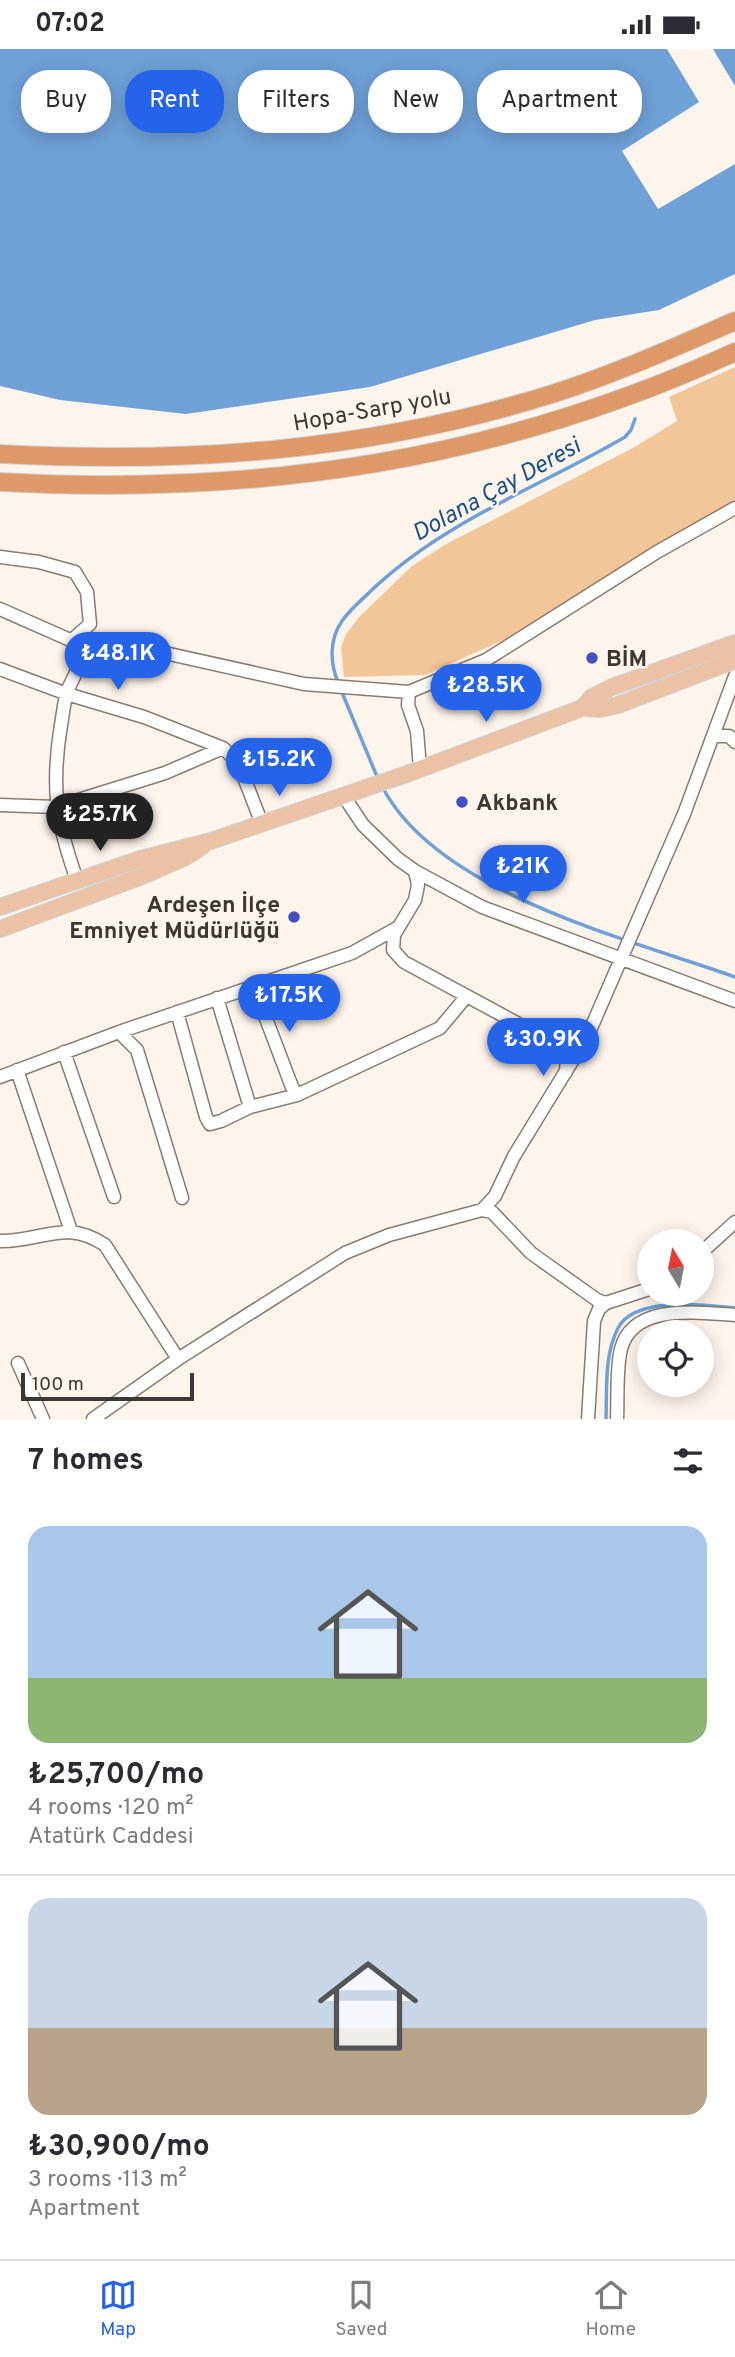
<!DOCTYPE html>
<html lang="en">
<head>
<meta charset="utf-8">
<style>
  body { margin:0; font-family:Overpass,sans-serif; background:#f2f2f3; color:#2b2b33; height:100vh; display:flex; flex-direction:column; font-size:26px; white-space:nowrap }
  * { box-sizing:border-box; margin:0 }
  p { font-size:23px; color:#7c7c81 }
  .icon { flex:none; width:38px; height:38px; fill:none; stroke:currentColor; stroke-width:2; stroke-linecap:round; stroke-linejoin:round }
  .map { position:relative; height:1370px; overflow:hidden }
  .drawer { display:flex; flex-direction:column; background:#fff; flex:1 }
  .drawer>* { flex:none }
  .banner { position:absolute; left:21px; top:21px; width:693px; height:63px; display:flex; gap:14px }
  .needle { width:46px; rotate:350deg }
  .tools { position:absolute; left:637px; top:1180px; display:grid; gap:14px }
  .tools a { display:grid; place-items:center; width:77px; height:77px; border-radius:50%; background:#fff; box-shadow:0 4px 18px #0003; font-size:35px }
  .scale { position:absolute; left:21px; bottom:18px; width:173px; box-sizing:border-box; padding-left:7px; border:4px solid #3c3732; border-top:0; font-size:19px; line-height:24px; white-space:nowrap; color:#3c3732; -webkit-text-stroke:5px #fdf4ec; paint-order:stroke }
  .price { position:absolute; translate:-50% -60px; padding:0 16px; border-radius:24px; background:#2563eb; color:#fff; font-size:23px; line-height:46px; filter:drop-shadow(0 2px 4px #0008) }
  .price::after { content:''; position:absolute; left:50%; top:42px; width:21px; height:16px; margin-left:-10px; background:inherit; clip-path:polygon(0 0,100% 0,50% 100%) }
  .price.selected { background:#222; color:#fff }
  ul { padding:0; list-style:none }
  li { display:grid; align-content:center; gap:14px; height:371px; padding:0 28px }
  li+li { border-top:2px solid #e1e1e2 }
  li span { display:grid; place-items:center; height:217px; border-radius:21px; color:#555 }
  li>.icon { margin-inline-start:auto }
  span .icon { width:126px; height:126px; fill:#fffc; stroke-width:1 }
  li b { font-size:30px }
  h2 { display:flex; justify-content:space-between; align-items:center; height:84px; padding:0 28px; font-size:30px }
  .tag { padding:0 24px; border-radius:28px; background:#fff; box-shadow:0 4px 18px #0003; font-size:24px; line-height:63px }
  .tag.selected { background:#2563eb; color:#fff }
  .status { display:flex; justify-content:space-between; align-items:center; height:49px; padding:0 35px; background:#fff; direction:ltr }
  .status svg { height:19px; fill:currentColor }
  .tabs { display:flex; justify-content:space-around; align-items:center; height:98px; border-top:2px solid #e1e1e2; background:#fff; font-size:19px; color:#7c7c81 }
  .tabs a { display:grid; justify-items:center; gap:4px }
  .tabs .selected { color:#2563eb }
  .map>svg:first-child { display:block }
</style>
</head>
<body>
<div class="status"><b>07:02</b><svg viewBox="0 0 49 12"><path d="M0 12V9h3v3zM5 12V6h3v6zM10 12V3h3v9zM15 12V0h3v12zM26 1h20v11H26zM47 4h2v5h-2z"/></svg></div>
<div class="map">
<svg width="735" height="1370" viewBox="0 0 735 1370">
  <rect width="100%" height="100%" fill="#fdf4ec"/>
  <path fill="#f3c69a" d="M735,318V454L515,586L425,626L344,628L341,598L346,585L359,568L412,517L448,494L633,399L677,372L669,348Z"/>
  <path fill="#6fa1d7" d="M0,0H667L699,53L622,102L658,160L735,115V225L659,261L595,271L370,338L186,365L60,351L0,337Z
    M713,0H735V37Z"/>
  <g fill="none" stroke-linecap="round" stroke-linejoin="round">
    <path stroke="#6fa1d7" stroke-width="3.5" d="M338,633C330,614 329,591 342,572C350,560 364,549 375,538C447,471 541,437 625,388L631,381L635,370
      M341,641L378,730
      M382,737C436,844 629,890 735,928
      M606,1370C607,1341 604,1306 618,1279C635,1247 705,1256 735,1259"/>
    <g stroke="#887c70" stroke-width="15">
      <path id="minor" d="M0,508L39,513L75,523L87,543L90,575L72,591
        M0,560L77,594
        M0,620L67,645L144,668L223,699L238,713L262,775
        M714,687H729L735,693
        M420,719L417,682L408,656L409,643L486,611L657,503L735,459
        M343,746L363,776L398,810L415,822L482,858L735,952
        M0,756L56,758L165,724L223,699
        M415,822L418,836L415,851L394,886L393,901L404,913L561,998L567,1008L566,1023
        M77,831C56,773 51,737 61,676C63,665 64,653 67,643C73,628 82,614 87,598L111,592L304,635L409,643
        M254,938L292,1038L297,1046
        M217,949L250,1058
        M177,963L206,1068L210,1075L221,1072L250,1058L297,1046L440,979L466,948
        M119,983L137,1001L182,1149
        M64,1003L114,1148
        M17,1021L71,1182
        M0,1028L119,983L352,904L397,879
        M482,1161L495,1147L514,1107L588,986L684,765L735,627
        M0,1192C42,1193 65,1169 105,1196L178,1310
        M702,1203L735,1173
        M18,1314L43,1370
        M93,1370L178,1310L345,1204L389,1186L482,1161L492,1163L531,1204L597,1251L606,1254L649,1240
        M588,1370L594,1272L599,1260L606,1254
        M617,1370C618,1349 616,1320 621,1300C633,1253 699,1264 735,1266"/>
    </g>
    <g stroke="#d4d3d2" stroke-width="18">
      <path id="major" d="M582,659L592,648L612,638L735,594
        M0,858L140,810L211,792L404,726L582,659L600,660L618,656L735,611
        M0,880L145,826L186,808L203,797"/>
    </g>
    <g stroke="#d4d3d2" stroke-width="20">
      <path id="highway" d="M0,405C190,415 370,402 552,345C615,325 675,298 735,272
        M0,433C260,447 497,412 735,303"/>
    </g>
    <use href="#minor" stroke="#fff" stroke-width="12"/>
    <use href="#major" stroke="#ebc2a5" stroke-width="16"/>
    <use href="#highway" stroke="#de9969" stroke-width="18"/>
  </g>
  <g fill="#4350c4" stroke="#fdf4ec" stroke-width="2.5">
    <circle cx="592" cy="609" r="7"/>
    <circle cx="462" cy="753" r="7"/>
    <circle cx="294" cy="868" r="7"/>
  </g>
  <g text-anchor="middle" stroke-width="5" stroke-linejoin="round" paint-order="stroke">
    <g font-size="23" fill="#3c3732" stroke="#fdf4ec">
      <text transform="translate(372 360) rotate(-10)" y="8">Hopa-Sarp yolu</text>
    </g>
    <g font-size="23" font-weight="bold" fill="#3c3732" stroke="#fdf4ec" text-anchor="start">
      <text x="606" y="617">BİM</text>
      <text x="476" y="761">Akbank</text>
      <text x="280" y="863" text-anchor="end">Ardeşen İlçe<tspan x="280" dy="26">Emniyet Müdürlüğü</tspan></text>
    </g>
    <g font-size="24" font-style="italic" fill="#1c5184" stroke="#fdf4ec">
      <text transform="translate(496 440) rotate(-29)" y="8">Dolana Çay Deresi</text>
    </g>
  </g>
</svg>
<div class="tools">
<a><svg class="needle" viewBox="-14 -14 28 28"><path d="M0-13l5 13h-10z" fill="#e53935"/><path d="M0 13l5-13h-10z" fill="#7c7c81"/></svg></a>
<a><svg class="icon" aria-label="locate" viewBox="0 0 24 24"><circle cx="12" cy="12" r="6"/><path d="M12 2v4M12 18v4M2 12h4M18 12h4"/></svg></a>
</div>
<div class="scale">100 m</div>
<b class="price" style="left:118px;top:643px">₺48.1K</b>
<b class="price" style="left:486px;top:675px">₺28.5K</b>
<b class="price" style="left:279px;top:749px">₺15.2K</b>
<b class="price selected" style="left:100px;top:804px">₺25.7K</b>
<b class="price" style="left:523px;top:856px">₺21K</b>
<b class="price" style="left:289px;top:985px">₺17.5K</b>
<b class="price" style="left:543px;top:1029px">₺30.9K</b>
<div class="banner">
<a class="tag">Buy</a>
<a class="tag selected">Rent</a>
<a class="tag">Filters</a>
<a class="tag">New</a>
<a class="tag">Apartment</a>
</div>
</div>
<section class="drawer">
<h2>7 homes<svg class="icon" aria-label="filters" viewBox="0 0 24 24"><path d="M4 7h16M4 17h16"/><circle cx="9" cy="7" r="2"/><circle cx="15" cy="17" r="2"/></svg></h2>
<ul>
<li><span style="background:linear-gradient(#a9c7e8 70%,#8fb573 0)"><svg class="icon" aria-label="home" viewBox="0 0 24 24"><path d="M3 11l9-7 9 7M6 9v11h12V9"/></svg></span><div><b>₺25,700/mo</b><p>4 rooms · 120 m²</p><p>Atatürk Caddesi</p></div></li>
<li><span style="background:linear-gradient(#c9d6e8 60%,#b9a48a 0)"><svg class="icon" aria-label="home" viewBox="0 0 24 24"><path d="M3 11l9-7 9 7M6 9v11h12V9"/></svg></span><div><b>₺30,900/mo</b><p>3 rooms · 113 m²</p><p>Apartment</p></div></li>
</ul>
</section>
<nav class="tabs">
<a class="selected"><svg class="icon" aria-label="map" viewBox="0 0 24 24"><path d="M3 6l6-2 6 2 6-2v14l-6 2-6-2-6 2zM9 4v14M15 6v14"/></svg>Map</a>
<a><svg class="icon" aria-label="saved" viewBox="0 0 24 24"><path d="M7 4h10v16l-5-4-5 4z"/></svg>Saved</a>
<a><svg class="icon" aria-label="home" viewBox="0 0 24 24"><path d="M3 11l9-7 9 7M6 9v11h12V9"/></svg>Home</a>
</nav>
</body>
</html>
